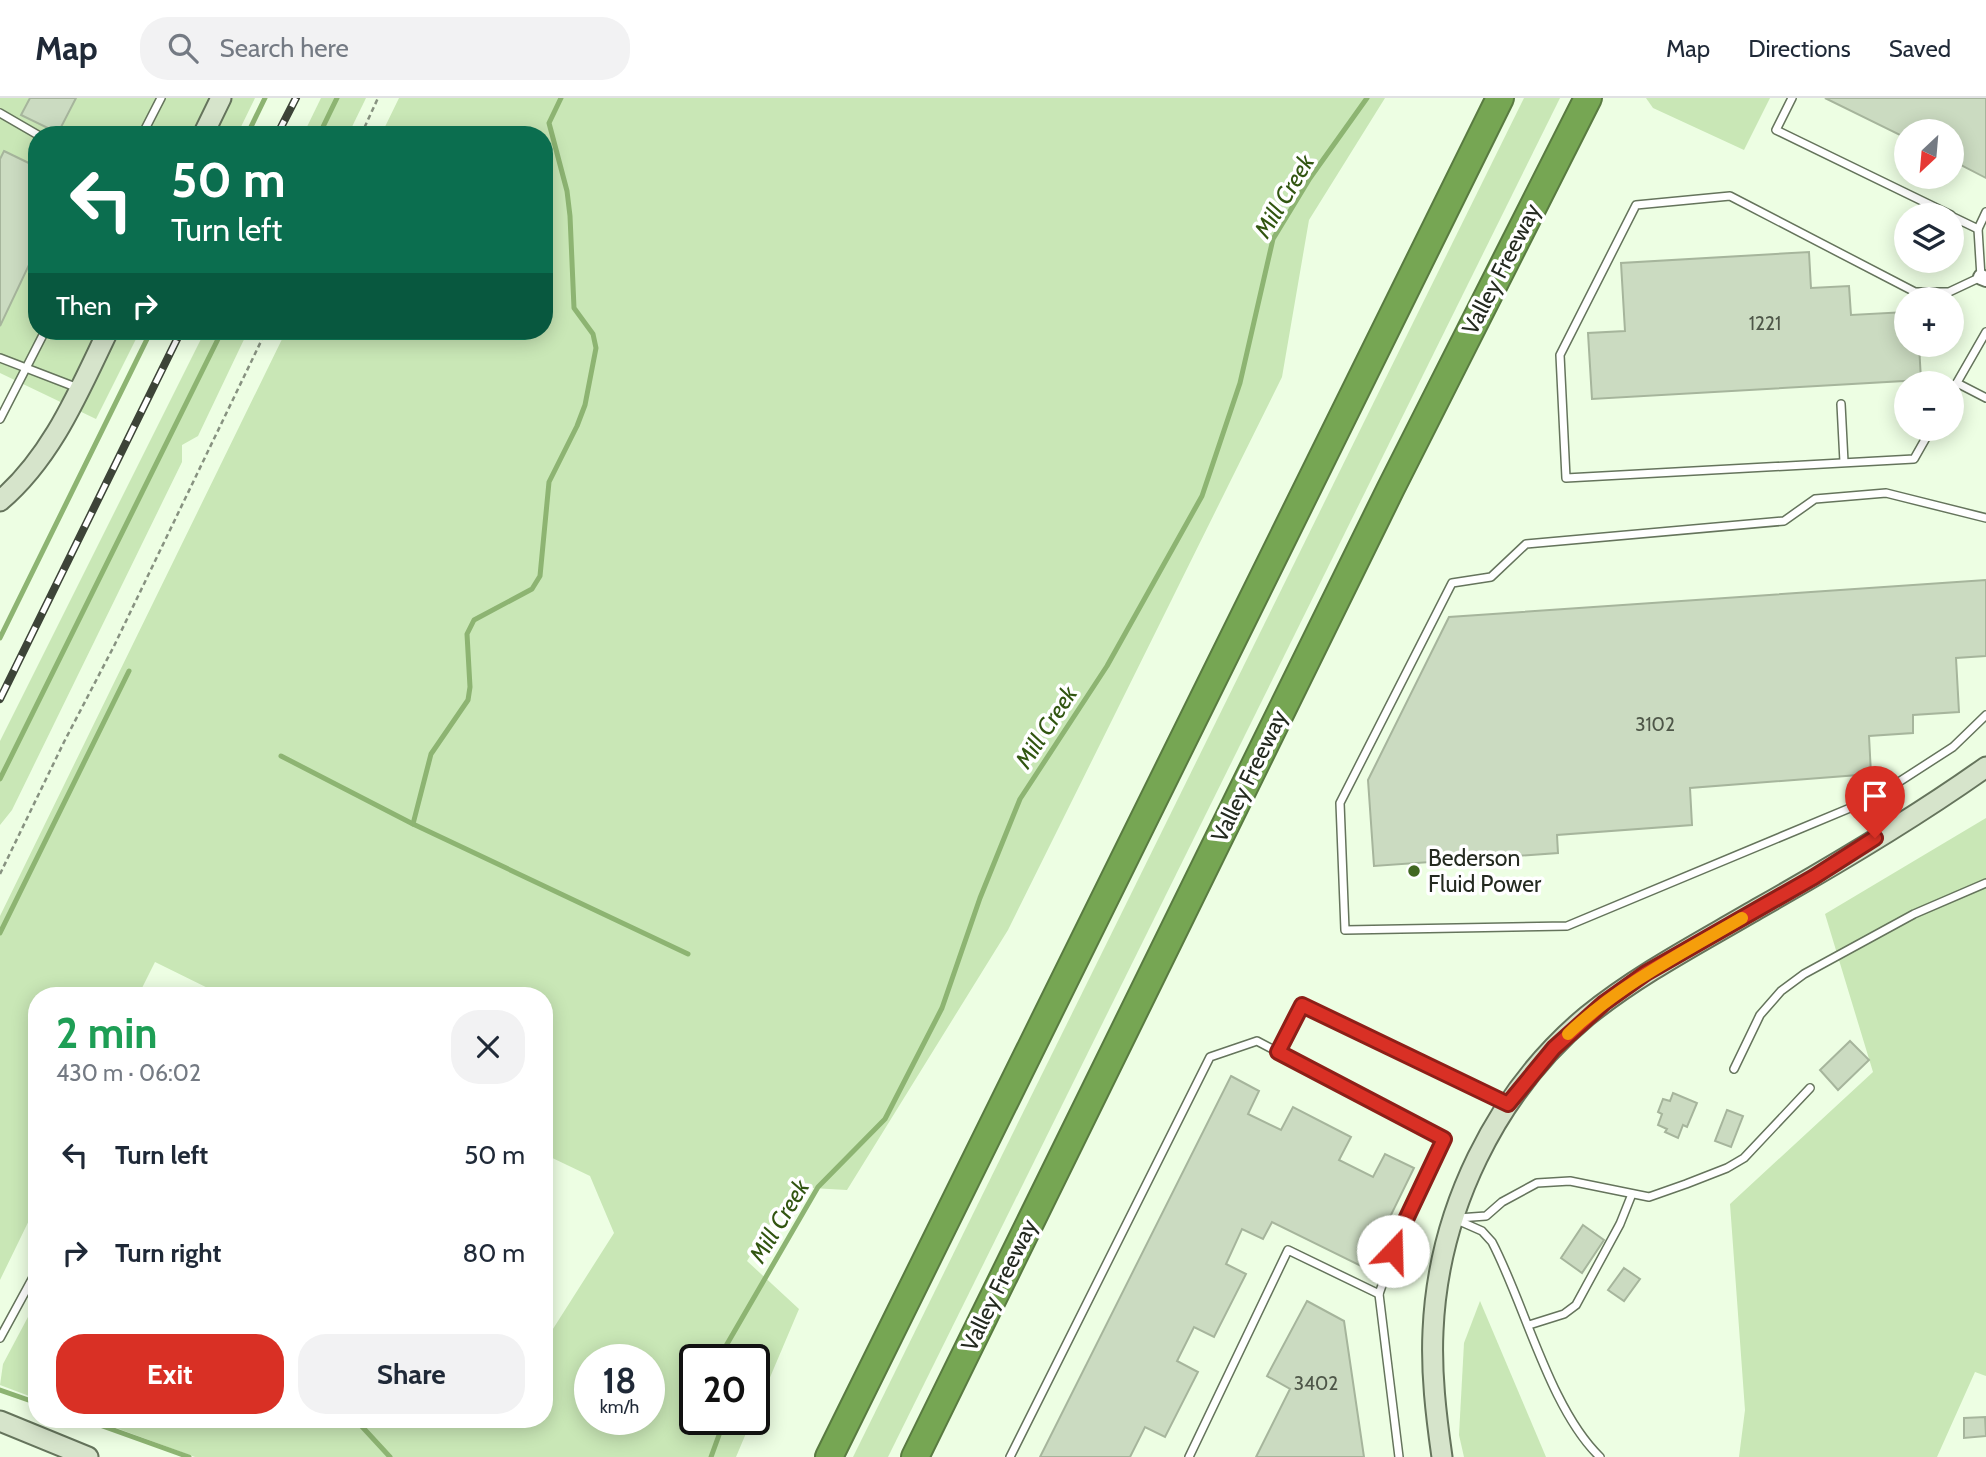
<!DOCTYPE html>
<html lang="en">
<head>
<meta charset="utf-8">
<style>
  :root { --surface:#fff; --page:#f2f2f3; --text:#1f2937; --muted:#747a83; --line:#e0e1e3; --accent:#d93025 }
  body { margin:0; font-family:Cabin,sans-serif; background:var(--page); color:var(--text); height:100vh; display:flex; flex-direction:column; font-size:26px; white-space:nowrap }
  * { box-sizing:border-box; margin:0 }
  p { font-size:23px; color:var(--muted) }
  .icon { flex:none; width:38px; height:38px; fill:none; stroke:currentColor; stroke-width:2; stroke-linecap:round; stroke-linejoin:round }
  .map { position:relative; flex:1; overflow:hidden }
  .panel { position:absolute; left:28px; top:889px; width:525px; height:441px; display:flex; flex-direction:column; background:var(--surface); border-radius:28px; box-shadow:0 4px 18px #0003 }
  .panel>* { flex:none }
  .top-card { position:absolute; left:28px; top:28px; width:525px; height:214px; border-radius:28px; box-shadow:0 4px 18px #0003; background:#0b6e4f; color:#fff; overflow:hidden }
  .needle { width:46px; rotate:206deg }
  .buttons { position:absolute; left:1894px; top:21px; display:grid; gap:14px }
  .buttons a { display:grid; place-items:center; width:70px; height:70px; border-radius:50%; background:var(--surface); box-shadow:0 4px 18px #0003; font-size:35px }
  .speed { position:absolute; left:574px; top:1246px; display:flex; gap:14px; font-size:35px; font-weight:700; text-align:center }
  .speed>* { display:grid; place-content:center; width:91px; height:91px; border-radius:50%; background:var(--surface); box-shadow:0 4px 18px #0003; line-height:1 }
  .speed small { font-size:18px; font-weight:400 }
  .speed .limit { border:4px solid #111; border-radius:10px; background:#fff; color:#111 }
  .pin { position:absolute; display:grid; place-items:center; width:60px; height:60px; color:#fff; margin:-72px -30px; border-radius:50% 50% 50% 0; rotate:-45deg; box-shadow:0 0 7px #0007 }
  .pin .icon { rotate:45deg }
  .me { position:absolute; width:77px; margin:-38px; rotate:21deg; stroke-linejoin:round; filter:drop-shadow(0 0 5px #0008) }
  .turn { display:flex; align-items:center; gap:24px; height:147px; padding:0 28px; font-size:32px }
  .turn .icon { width:91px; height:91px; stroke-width:2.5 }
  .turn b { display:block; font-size:49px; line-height:60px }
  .then { display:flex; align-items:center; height:66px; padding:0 28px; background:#0003; gap:14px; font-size:26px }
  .round { display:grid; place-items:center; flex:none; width:74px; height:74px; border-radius:28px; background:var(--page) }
  .headline { display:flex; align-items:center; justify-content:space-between; height:119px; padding:0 28px }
  h1 { font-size:42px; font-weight:700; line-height:52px; color:#1e9e55 }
  .button { display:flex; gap:14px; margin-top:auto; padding:14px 28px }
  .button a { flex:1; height:80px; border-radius:28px; background:var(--accent); color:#fff; font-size:28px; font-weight:700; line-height:80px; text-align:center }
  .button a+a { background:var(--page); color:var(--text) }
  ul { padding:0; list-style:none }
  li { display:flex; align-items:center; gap:21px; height:98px; padding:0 28px }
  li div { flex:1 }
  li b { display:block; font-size:26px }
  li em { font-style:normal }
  header { display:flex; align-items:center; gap:42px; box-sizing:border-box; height:98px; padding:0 35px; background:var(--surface); border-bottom:2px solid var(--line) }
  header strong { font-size:33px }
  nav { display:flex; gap:38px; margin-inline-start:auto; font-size:24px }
  .search { width:490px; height:63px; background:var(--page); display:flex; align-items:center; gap:18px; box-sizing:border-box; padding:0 24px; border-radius:28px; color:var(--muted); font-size:26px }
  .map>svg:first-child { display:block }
  .green { fill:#c9e7b6; fill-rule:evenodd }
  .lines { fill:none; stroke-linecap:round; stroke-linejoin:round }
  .stream { stroke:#8db472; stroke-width:5 }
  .building { fill:#cbdbc1; stroke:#a6b59c; stroke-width:2 }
  .lane-casing { stroke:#65745c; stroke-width:10 }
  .street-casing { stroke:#65745c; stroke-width:18 }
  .secondary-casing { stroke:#65745c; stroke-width:23 }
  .highway-casing { stroke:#597b41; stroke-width:30 }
  .path { stroke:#879280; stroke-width:2.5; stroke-dasharray:5 3.5; stroke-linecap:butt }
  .lane { stroke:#fff; stroke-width:7 }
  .street { stroke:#fff; stroke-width:14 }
  .secondary { stroke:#d6e4cb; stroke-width:19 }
  .highway { stroke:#76a653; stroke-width:26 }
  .rail-casing { stroke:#3d4438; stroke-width:8 }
  .rail { stroke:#fff; stroke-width:5; stroke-dasharray:16; stroke-linecap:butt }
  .route-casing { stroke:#8d1f18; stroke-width:18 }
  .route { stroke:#d93025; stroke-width:12 }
  .slow { stroke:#f59e0b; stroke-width:12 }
  .poi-dot { fill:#416721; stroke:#fff; stroke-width:2.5 }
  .labels { text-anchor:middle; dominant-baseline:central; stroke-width:7; stroke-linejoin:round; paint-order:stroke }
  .number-label { font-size:19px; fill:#4e5648 }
  .street-label { font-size:23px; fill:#242a20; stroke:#fff }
  .poi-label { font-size:23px; fill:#242a20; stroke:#fff; text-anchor:start }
  .water-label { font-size:24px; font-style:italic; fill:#315510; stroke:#fff }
</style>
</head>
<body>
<header>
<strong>Map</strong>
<div class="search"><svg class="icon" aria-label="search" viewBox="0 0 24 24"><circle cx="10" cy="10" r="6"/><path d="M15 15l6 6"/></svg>Search here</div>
<nav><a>Map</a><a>Directions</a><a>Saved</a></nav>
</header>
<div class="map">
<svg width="1986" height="1359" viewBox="0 0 1986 1359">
  <rect width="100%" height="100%" fill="#edfee3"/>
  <g class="green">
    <polygon points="0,0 255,0 237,37 37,37 37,233 140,233 96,321 0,275"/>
    <polygon points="321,0 366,0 348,37 303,37"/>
    <path d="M399 0H1385L1309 122 1282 279 1008 832 847 1092 793 1089 747 1163 799 1211 754 1317V1262H695V1321H752L736 1359H195L92 1321H544V1245L614 1135 590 1078 544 1056V898H224L155 864 138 898H37V1106L0 1182V818L286 233H544V37H381ZM590 1262H649V1321H590Z"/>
    <polygon points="1524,0 1560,0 888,1359 853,1359"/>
    <polygon points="1646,0 1770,0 1744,52 1653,10"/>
    <polygon points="205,233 248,233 198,338 182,347 182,364 12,712 0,727 0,643"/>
    <polygon points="1986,720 1986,1278 1975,1274 1937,1359 1739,1359 1745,1312 1730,1106 1873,974 1825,816"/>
    <polygon points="37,1202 37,1301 0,1287 3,1266"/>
    <polygon points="1480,1203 1546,1359 1464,1359 1459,1337 1464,1245"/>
  </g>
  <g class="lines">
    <g class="stream">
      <polyline points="247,37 265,0"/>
      <polyline points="319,37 337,0"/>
      <polyline points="0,540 151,233"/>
      <polyline points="281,658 413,726 688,856"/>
      <polyline points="0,681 222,233"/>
      <polyline points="413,726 431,656 468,602 470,589 467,536 474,522 532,491 540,478 549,384 577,328 585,307 596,250 593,236 574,210 570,118 567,93 549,25 561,0"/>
      <polyline points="0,835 129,573"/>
      <polyline points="722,1262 723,1253 818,1089 885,1021 942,910 980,800 1020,701 1107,568 1202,398 1240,285 1273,141 1310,80 1367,0"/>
      <polyline points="0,1292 37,1305"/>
      <polyline points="83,1321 189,1359"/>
      <polyline points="355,1321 390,1359"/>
      <polyline points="711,1359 719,1337 719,1321"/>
    </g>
  </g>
  <g class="building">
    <polygon points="30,0 76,0 58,35 21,17"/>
    <polygon points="1825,0 1986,0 1986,80 1951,62 1951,33 1906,33 1906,40"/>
    <polygon points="4,53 37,69 37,150 0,228 0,61"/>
    <polygon points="1809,154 1811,190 1849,188 1851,217 1906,214 1906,247 1919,247 1921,282 1592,301 1588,235 1625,233 1621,165"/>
    <polygon points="1986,482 1986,558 1956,560 1959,614 1913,617 1913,635 1869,638 1871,676 1690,690 1692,727 1557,737 1558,755 1374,768 1368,682 1449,519"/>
    <polygon points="1850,943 1869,962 1838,992 1820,972"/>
    <polygon points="1231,978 1259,993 1248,1016 1281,1032 1293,1009 1351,1039 1339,1062 1373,1079 1385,1056 1414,1070 1365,1170 1272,1124 1263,1141 1242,1131 1226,1166 1246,1176 1214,1239 1194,1229 1177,1263 1198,1274 1165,1339 1145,1329 1130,1359 1040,1359"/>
    <polygon points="1673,995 1697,1005 1687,1029 1683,1027 1678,1040 1665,1034 1667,1031 1658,1027 1662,1016 1658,1014 1663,1001 1670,1003"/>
    <polygon points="1727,1012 1743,1018 1731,1049 1715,1043"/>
    <polygon points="1583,1127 1604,1142 1582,1175 1561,1160"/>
    <polygon points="1624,1170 1640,1181 1624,1203 1608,1192"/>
    <polygon points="1307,1203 1344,1223 1364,1359 1256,1359 1290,1291 1267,1278"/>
    <polygon points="1985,1319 1986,1338 1964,1340 1964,1320"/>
  </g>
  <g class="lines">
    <defs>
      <g id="lane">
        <polyline points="1792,0 1776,32 1951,117"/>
        <polyline points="0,15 38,37"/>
        <polyline points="142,37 161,0"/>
        <polyline points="1951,118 1978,131 1986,114"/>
        <polyline points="1978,131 1981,179"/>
        <polyline points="0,260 78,290"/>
        <polyline points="1957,285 1986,300"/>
        <polyline points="1951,295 1986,234"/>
        <polyline points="1841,306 1844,364"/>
        <polyline points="0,321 45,233"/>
        <polyline points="1931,331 1914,361 1566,380 1560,257 1636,107 1730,98 1915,194 1949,194 1983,178"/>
        <polyline points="1986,420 1886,395 1815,401 1784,423 1526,446 1491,479 1452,485 1340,705 1345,832 1567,828 1874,700 1953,649 1986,617"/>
        <polyline points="1278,954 1444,1041 1401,1132 1379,1196 1399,1359"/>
        <polyline points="1734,971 1760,917 1781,893 1804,876 1914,816 1986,785"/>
        <polyline points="1458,1120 1486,1118 1502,1104 1537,1085 1570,1083 1649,1099 1686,1086 1727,1070 1744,1060 1810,990"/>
        <path d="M1457 1122 1482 1133 1492 1144C1525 1207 1550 1311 1600 1359"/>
        <polyline points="1529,1227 1564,1216 1576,1207 1620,1126 1632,1096"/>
        <polyline points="0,1240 37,1172"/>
        <polyline points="1010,1359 1210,959 1257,943 1278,954 1302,907 1508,1006"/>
        <polyline points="1189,1359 1288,1152 1379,1196"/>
      </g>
      <polyline id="street" points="1981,179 1986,181"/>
      <g id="secondary">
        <polyline points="203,37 221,0"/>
        <path d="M0 403C52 359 79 293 108 233"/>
        <polyline points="0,1323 88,1359"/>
        <path d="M1442 1359C1436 1317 1431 1275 1433 1233 1438 1114 1495 995 1587 918 1639 876 1699 845 1757 811 1835 767 1913 721 1986 669"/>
      </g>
      <g id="highway">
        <polyline points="829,1359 1500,0"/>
        <polyline points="915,1359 1391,390 1588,0"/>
      </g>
    </defs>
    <use href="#lane" class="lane-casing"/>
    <use href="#street" class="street-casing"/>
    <use href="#secondary" class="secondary-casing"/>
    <use href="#highway" class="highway-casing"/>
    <g class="path">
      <polyline points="361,37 378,0"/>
      <polyline points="0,776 64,644 114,548 266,233"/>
    </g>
    <use href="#lane" class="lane"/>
    <use href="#street" class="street"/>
    <use href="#secondary" class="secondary"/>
    <use href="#highway" class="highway"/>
    <defs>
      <g id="rail">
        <polyline points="277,37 296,0"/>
        <polyline points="0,601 181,233"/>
      </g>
    </defs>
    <use href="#rail" class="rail-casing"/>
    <use href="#rail" class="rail"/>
  </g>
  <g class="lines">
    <defs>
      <polyline id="route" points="1393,1153 1401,1132 1444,1041 1278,954 1302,907 1508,1006 1554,950 1604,905 1646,875 1814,779 1875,740"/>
    </defs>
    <use href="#route" class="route-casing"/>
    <use href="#route" class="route"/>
    <path class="slow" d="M1568 936C1619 887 1682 855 1742 820"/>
  </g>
  <circle class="poi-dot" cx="1414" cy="773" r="7"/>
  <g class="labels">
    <g class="number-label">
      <text x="1765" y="225">1221</text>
      <text x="1655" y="626">3102</text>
      <text x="1316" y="1285">3402</text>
    </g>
    <g class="street-label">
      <text transform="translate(1501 171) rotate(-63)">Valley Freeway</text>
      <text transform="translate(1249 678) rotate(-64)">Valley Freeway</text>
      <text transform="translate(999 1187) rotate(-64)">Valley Freeway</text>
    </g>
    <g class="poi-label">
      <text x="1428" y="760">Bederson<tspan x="1428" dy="26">Fluid Power</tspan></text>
    </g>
    <g class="water-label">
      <text transform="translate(1284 98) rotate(-59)">Mill Creek</text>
      <text transform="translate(1046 629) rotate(-57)">Mill Creek</text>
      <text transform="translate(779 1123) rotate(-59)">Mill Creek</text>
    </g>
  </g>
</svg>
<div class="buttons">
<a><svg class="needle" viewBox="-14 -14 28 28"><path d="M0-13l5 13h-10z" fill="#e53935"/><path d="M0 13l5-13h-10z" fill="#747a83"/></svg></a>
<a><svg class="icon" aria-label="layers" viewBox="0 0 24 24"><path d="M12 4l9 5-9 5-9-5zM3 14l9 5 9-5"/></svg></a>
<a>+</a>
<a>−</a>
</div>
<div class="speed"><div>18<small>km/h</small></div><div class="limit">20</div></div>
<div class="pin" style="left:1875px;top:740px;background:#d93025"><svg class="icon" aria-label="arrive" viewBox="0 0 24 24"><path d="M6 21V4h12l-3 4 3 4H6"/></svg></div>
<svg class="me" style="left:1393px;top:1153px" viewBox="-20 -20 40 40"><circle r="19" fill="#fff"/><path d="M0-13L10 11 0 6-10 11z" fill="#d93025"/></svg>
<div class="top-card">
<div class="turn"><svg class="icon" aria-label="left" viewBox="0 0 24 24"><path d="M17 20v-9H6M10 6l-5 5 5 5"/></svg><div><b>50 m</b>Turn left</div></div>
<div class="then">Then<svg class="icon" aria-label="right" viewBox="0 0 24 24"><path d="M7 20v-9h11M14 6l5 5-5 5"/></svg></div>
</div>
<section class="panel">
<div class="headline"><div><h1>2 min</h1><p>430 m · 06:02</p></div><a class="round"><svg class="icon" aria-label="close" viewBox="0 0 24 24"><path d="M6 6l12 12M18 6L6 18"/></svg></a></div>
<ul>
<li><svg class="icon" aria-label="left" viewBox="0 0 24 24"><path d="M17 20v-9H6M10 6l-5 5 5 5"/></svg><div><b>Turn left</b></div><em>50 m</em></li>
<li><svg class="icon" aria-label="right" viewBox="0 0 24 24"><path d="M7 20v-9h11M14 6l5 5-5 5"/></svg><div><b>Turn right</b></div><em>80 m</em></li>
</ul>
<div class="button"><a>Exit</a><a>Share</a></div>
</section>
</div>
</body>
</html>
